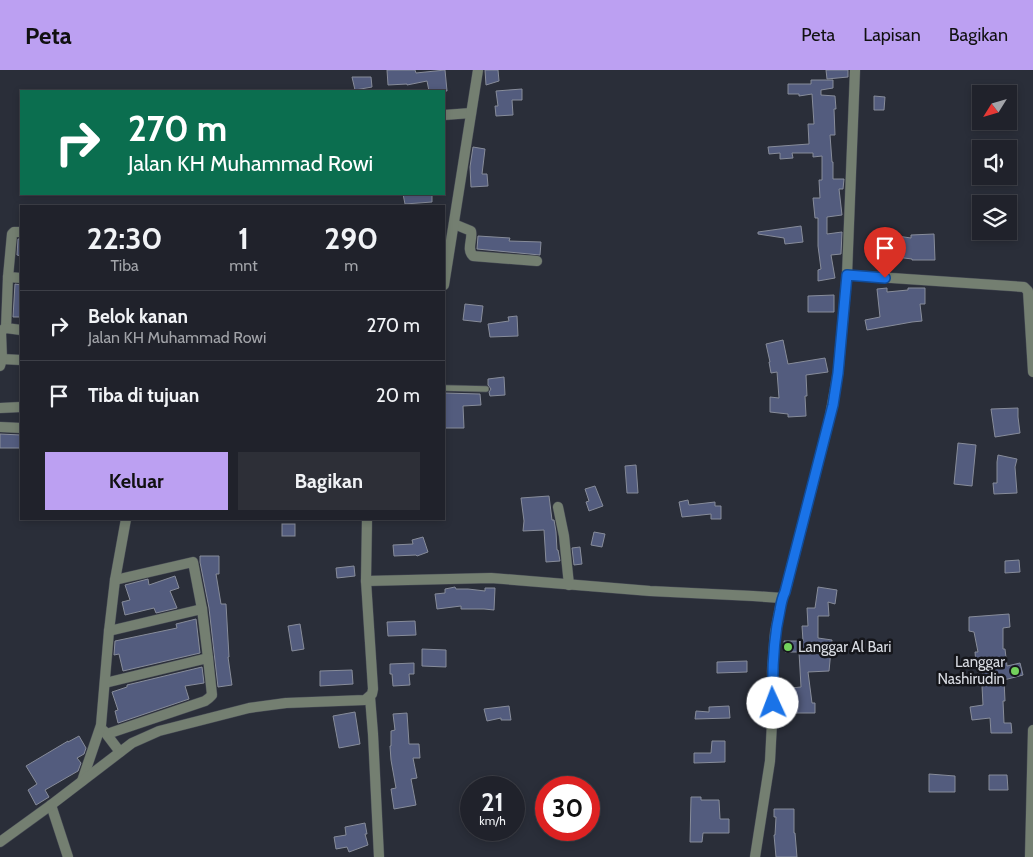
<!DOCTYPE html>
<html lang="id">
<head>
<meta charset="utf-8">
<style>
  :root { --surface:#20222b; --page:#2d2f37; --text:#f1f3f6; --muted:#a2a4a9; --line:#3d3f47; --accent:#bca0f2 }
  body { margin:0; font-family:Cabin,sans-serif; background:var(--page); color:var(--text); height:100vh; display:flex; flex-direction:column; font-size:19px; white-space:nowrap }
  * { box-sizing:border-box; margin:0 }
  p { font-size:16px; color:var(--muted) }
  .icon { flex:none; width:28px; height:28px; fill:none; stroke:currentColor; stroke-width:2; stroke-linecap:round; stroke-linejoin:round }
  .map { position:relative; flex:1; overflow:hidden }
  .drawer { position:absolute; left:20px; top:135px; width:425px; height:315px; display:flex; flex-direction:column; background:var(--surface); border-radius:0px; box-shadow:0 2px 8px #0003,0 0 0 1px var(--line) }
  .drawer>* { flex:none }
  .hud { position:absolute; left:20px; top:20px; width:425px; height:105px; border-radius:0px; box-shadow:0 2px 8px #0003,0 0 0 1px var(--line); background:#0b6e4f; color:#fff; overflow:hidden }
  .needle { width:32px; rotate:233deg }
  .tools { position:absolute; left:972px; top:15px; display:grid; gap:10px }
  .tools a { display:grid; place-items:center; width:45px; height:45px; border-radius:0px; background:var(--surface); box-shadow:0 2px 8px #0003,0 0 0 1px var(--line); font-size:25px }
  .speed { position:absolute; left:460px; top:706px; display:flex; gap:10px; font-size:25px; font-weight:700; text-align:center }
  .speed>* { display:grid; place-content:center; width:65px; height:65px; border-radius:50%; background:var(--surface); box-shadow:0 2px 8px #0003,0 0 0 1px var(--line); line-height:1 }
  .speed small { font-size:12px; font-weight:400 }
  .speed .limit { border:8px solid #d22; background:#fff; color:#111 }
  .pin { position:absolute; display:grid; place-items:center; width:42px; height:42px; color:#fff; margin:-51px -21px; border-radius:50% 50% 50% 0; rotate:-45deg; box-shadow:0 0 5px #0007 }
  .pin .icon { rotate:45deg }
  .me { position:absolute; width:55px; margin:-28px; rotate:358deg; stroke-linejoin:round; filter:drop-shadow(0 0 4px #0008) }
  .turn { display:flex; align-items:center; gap:18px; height:105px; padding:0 25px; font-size:22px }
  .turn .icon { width:65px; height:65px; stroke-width:2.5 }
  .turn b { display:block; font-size:35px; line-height:42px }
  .eta { display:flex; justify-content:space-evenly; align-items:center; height:85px; text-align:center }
  .eta b { font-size:30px; font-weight:700; line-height:35px }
  .cta { display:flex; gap:10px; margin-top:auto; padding:10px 25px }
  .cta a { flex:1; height:58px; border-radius:0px; background:var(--accent); color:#111; font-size:20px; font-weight:700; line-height:58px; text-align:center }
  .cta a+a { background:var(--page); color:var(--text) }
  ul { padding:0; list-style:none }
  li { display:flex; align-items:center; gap:15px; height:70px; padding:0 25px; border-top:1px solid var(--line) }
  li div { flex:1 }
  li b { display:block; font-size:19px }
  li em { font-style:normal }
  header { display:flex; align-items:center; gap:30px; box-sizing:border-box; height:70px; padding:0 25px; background:var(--accent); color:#111 }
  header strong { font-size:24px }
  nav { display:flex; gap:28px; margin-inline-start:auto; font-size:18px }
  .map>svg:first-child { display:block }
  .building { fill:#535c7e; stroke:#878c9a }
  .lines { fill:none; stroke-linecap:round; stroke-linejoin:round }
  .service-casing { stroke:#464a54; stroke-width:7 }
  .minor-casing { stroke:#464a54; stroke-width:11 }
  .tertiary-casing { stroke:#464a54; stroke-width:11 }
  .service { stroke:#747f71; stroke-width:5.5 }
  .minor { stroke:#747f71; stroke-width:10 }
  .tertiary { stroke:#747f71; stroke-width:10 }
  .route-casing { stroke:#114b97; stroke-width:12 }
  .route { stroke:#1a73e8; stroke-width:9 }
  .poi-dot { fill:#73d25c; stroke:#15161b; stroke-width:2 }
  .labels { text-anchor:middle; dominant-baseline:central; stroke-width:5; stroke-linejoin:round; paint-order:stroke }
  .poi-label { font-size:15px; fill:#d9dce3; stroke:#15161b; text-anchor:start }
</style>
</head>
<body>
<header>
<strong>Peta</strong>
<nav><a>Peta</a><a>Lapisan</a><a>Bagikan</a></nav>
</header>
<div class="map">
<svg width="1033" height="787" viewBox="0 0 1033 787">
  <rect width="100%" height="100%" fill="#2a2e39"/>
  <g class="building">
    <polygon points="387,0 415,0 416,3 445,0 447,21 429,21 427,11 407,15 407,14 388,15"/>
    <polygon points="485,0 498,0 499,11 486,15"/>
    <polygon points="826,0 848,0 848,7 827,9"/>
    <polygon points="352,7 371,7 372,17 355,20"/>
    <polygon points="811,10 833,10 833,18 821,20 821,25 835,26 836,39 834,39 835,65 830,65 832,92 833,92 833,109 844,109 843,119 839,119 842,145 827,147 827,164 842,162 841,184 831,185 835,208 818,211 818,200 821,199 818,176 818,148 815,148 813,128 820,128 819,110 822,110 822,86 813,87 813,83 792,83 793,88 780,89 780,83 769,84 768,77 809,74 808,54 814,54 812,24 799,26 799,24 788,24 788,14 811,14"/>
    <polygon points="522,19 522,30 512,30 513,45 496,46 495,36 498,36 496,21"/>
    <polygon points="874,26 885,27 884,40 874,40"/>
    <polygon points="473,77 485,79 482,104 487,104 488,116 471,117 470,97"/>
    <polygon points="403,124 432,124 432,132 405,134"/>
    <polygon points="801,156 803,172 785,174 784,168 758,164 758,162"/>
    <polygon points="934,164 935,190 912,190 912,189 896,187 897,166 911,168 911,165"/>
    <polygon points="478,166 510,168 509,171 541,172 540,185 477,179"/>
    <polygon points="18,169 21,169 21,186 17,185"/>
    <polygon points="15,214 21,215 21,247 13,247"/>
    <polygon points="887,218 887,222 908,220 908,218 925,218 925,234 920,234 922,251 912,252 867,260 865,250 880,247 877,219"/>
    <polygon points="834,225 834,242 808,242 808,226"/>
    <polygon points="465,234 483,236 481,252 463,250"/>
    <polygon points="517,246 518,266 490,267 488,254 509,251 508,247"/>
    <polygon points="783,270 788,294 825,288 828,302 806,305 807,326 805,326 806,346 788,347 788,344 770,342 770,327 779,328 777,302 771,303 769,292 770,292 766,274"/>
    <polygon points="504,307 505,325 490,326 489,322 491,319 488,315 488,309"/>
    <polygon points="444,323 480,324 481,335 463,336 464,358 444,358"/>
    <polygon points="1018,338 1018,347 1020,363 995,367 991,339"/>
    <polygon points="0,364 21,365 21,378 0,378"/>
    <polygon points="958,373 976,375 972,416 954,414"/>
    <polygon points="998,385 1017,389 1015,397 1017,423 994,424 993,413 997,413 997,392"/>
    <polygon points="636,395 638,423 627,423 625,396"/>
    <polygon points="595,416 603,436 589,441 586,432 589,431 585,419"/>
    <polygon points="549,426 552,450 554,450 556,462 557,480 558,480 560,491 546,492 544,460 523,461 524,451 521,428"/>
    <polygon points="688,430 689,435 715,432 715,436 721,436 721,449 711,449 711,444 682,447 679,432"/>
    <rect x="282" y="454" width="13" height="12"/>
    <polygon points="594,462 605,464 602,477 591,475"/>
    <polygon points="423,467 428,482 417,486 416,485 394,486 393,475 413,474 412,470"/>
    <polygon points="580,477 582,494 574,495 572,478"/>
    <polygon points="200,486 219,486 219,504 216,504 221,534 226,534 229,587 228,587 232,615 218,617 209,538 200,492"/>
    <polygon points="1019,490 1020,502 1005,503 1005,491"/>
    <polygon points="354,496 355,506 337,508 336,498"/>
    <polygon points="175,506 179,518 170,521 177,538 156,543 154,538 125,545 122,532 130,530 125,515 148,509 149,515"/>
    <polygon points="455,517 456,519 468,519 485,521 485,518 495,518 494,540 484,539 461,539 461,536 437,539 435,524 445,523 445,519"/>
    <polygon points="818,517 837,520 835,534 828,532 829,546 818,546 818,568 832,570 829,601 808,602 812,633 815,633 815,643 791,643 791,632 793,632 791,618 801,617 799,582 785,582 784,571 803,571 802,556 808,556 807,538 815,538"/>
    <polygon points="1009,544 1010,557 1003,558 1003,579 1005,579 1007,596 1020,593 1023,605 1004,610 1005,631 1003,631 1004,653 1011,653 1012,663 991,663 990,648 972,650 970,637 983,635 982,616 984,616 981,593 976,594 975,582 978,582 974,562 969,561 969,547"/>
    <polygon points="196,549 200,583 123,601 119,584 114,585 115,571 177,558 176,554"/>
    <polygon points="415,551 416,565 388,566 387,552"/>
    <polygon points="300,554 304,579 292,581 288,556"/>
    <polygon points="422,579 446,580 446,597 422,596"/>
    <polygon points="747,591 747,602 717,603 717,592"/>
    <polygon points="414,593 414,604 409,604 410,615 393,616 392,604 390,604 390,594"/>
    <polygon points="202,597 204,613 185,616 189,629 118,653 115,641 118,640 112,622 127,617 127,615"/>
    <polygon points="352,600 353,614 320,616 320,601"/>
    <polygon points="509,636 511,650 501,650 501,648 487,651 484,639"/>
    <polygon points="729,636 730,648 695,649 696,641 709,642 709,637"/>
    <polygon points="355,642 360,674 339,678 333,646"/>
    <polygon points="407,643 409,674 419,674 420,688 413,688 417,708 411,709 416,735 394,739 391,719 396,718 391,690 390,676 391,676 391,661 395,660 393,644"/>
    <polygon points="79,666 86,678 84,684 77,688 81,693 78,701 45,720 49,727 36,735 28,720 37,714 26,696 68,671 68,672"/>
    <polygon points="712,671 725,671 725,692 694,693 694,683 711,683"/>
    <polygon points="929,704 955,706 955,722 929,722"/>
    <polygon points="989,705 1007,705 1008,720 989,720"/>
    <polygon points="691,727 701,727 701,730 719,730 720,749 729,749 729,763 703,763 702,772 690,772"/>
    <polygon points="774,739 794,739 794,763 795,763 797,787 776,787 774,765 775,765 776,747 774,747"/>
    <polygon points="365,753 367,764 365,764 368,775 349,782 347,777 336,779 334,767 346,765 345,757"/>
  </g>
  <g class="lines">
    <defs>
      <polyline id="service" points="444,318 486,319"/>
      <g id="minor">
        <polyline points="444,45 471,43"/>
        <path d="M454 154 471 161C473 170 466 179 473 186L537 191"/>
        <polyline points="21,162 14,162 12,164 8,207 6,258 21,260"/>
        <polyline points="847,205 1024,217 1028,221 1033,302"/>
        <polyline points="8,207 21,208"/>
        <polyline points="2,289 21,290"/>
        <polyline points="0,296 2,289 1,262 2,260 6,258"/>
        <polyline points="0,338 21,337"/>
        <polyline points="0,357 21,358"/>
        <polyline points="558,437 564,466 569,515"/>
        <polyline points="115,510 193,492 202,539 208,588"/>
        <polyline points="366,511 491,508 650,521 753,526 782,528"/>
        <polyline points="109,561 202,539"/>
        <polyline points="105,613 208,588 212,625 209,628 205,631 107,664"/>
        <polyline points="370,627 373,664 379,787"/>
        <polyline points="104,661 120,682"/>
        <polyline points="82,711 101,655 109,561 115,510 126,449"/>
        <polyline points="51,735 68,787"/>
        <polyline points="755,787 770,691 773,633 772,602 775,563 782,528 785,522 829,351 838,303 847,205 855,0"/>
        <polyline points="1030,787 1033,660"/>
      </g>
      <g id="tertiary">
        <polyline points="444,215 478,0"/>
        <polyline points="0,772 51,735 132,673 159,661 249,638 286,633 365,630 372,624 373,619 366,511 367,449"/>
      </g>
    </defs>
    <use href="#service" class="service-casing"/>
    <use href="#minor" class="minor-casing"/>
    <use href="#tertiary" class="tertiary-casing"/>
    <use href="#service" class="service"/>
    <use href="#minor" class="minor"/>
    <use href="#tertiary" class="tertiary"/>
  </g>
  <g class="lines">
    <defs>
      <path id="route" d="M773 633C772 602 773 571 780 540 781 534 782 528 785 522L833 335 838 303 847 205 885 208"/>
    </defs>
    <use href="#route" class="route-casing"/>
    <use href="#route" class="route"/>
  </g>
  <g class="poi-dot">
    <circle cx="788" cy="577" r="5"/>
    <circle cx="1015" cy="601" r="5"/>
  </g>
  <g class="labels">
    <g class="poi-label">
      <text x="798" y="577">Langgar Al Bari</text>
      <text x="1005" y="592" text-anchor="end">Langgar<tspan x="1005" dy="17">Nashirudin</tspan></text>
    </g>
  </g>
</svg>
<div class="tools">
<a><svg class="needle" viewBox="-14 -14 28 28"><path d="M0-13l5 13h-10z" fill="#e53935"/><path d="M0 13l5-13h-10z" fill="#a2a4a9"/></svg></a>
<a><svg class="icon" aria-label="sound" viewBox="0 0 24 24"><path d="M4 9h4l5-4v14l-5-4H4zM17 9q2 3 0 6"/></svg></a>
<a><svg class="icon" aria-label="layers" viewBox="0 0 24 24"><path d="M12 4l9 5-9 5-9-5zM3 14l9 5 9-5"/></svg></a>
</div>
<div class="speed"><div>21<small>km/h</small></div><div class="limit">30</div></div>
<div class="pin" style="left:885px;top:208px;background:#d93025"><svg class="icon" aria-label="arrive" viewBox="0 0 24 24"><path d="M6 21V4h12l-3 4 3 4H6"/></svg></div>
<svg class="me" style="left:773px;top:633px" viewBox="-20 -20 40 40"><circle r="19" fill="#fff"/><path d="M0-13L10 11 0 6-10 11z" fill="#1a73e8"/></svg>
<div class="hud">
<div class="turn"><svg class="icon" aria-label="right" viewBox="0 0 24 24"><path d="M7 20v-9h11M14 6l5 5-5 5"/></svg><div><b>270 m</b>Jalan KH Muhammad Rowi</div></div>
</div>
<section class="drawer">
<div class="eta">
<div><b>22:30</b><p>Tiba</p></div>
<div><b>1</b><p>mnt</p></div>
<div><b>290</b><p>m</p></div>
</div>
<ul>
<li><svg class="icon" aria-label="right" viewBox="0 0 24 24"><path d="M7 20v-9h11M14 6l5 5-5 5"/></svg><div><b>Belok kanan</b><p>Jalan KH Muhammad Rowi</p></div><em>270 m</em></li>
<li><svg class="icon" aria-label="arrive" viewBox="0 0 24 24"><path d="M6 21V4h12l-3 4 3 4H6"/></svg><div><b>Tiba di tujuan</b></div><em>20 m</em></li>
</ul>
<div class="cta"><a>Keluar</a><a>Bagikan</a></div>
</section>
</div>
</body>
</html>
